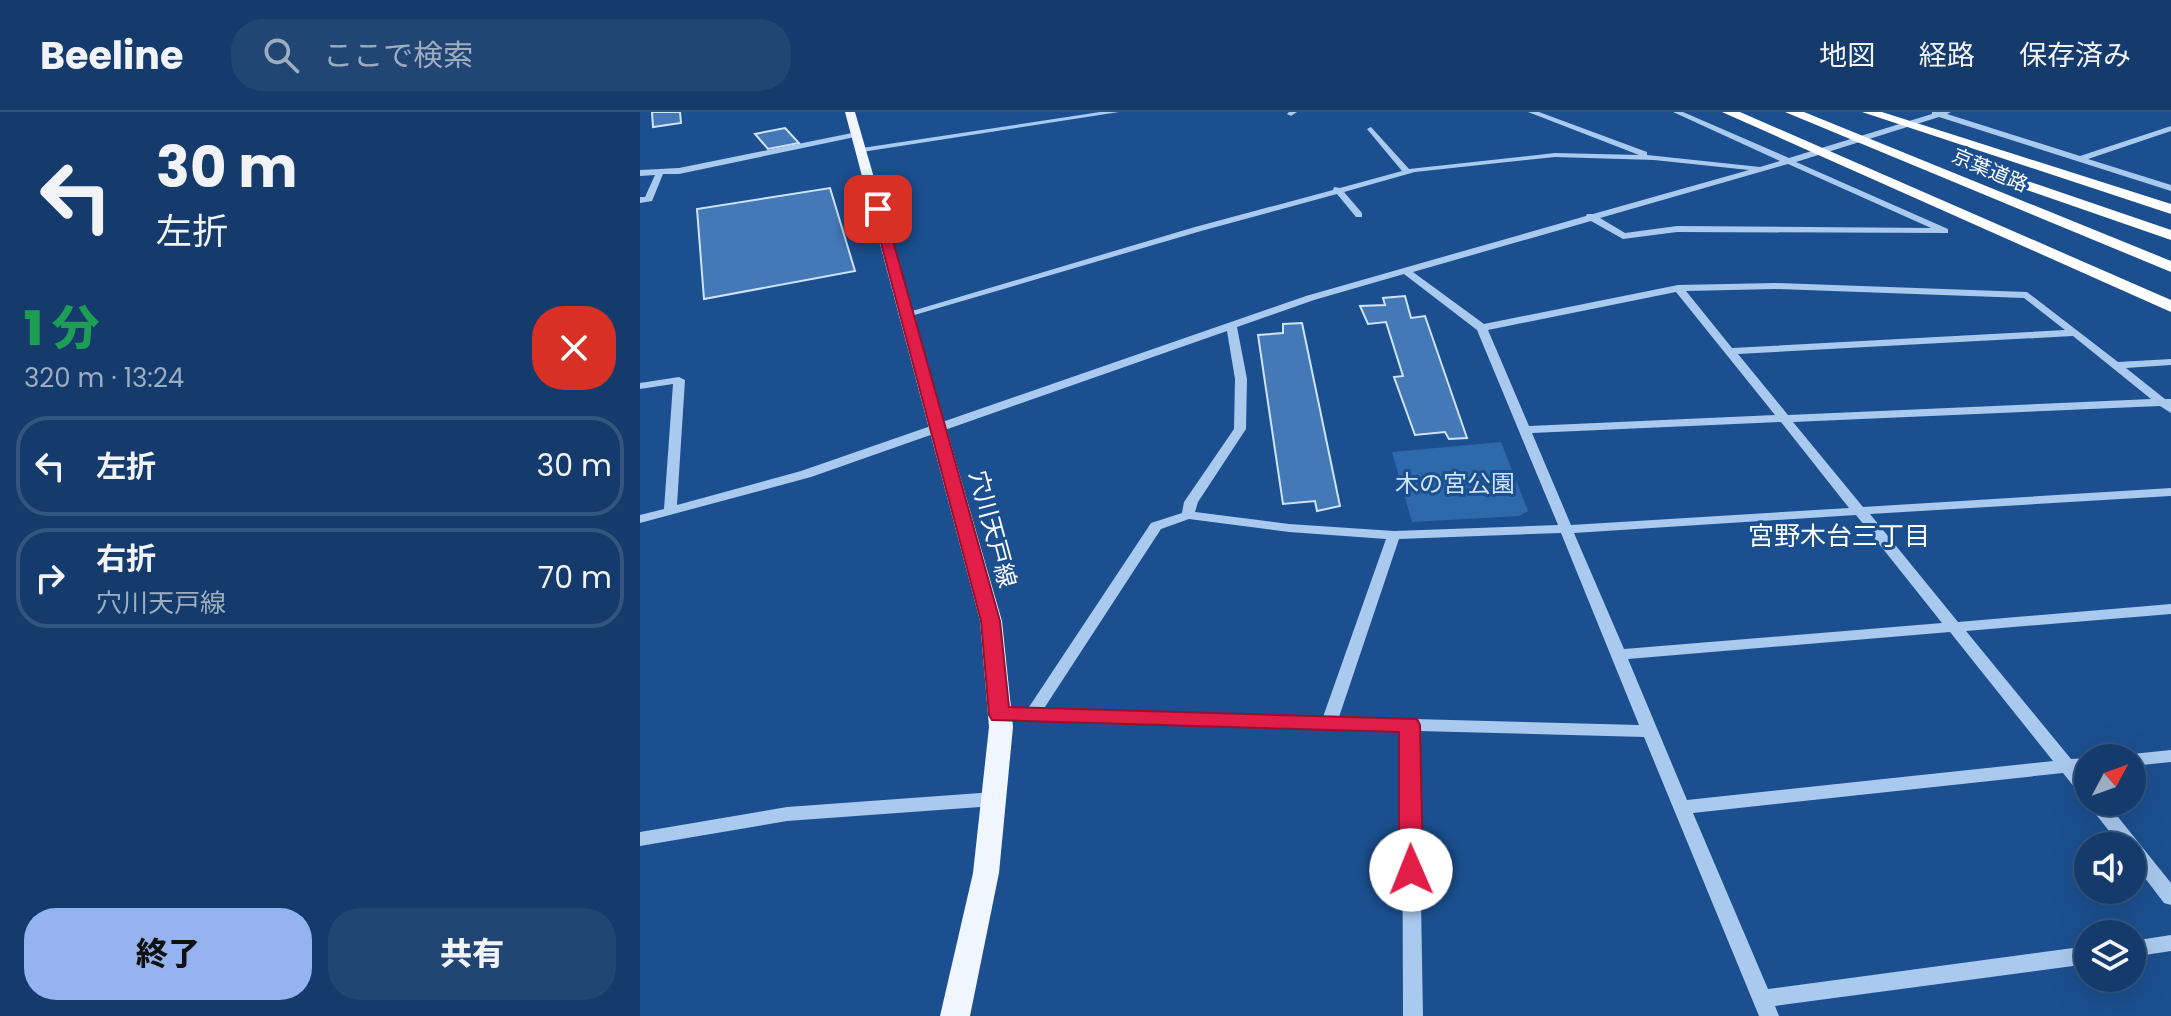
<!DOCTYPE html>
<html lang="ja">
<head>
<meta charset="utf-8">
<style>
  :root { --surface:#143b6b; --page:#214673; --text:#f1f3f6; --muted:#9dadc1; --line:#33557e; --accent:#95b2f1 }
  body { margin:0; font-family:Poppins,"Noto Sans JP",sans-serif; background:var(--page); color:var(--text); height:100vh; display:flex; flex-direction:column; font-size:30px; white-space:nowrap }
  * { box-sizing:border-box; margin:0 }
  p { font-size:26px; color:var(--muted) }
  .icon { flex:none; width:44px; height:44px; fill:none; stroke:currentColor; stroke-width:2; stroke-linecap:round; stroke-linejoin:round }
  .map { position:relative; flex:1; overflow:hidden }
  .side { display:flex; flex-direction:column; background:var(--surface); width:640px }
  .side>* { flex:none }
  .top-card { background:#143b6b; color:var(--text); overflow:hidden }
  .needle { width:52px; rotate:49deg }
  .fabs { position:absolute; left:1434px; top:632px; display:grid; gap:16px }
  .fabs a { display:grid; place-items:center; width:72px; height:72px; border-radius:50%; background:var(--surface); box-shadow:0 8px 32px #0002,0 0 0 2px var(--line); font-size:40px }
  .pin { position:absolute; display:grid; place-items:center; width:68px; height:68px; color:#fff; margin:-34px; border-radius:16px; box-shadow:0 4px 12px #0006 }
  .me { position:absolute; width:88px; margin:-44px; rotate:359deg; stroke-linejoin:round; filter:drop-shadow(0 0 6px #0008) }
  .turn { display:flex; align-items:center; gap:28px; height:168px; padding:0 24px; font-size:36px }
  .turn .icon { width:104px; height:104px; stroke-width:2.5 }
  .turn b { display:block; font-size:56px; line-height:68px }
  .round { display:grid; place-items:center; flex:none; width:84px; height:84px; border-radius:32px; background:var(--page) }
  .headline { display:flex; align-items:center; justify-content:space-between; height:136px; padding:0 24px }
  h1 { font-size:48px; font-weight:800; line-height:60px; color:#1e9e55 }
  .action { display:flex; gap:16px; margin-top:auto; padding:16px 24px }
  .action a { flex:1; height:92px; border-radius:32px; background:var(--accent); color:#111; font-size:32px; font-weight:800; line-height:92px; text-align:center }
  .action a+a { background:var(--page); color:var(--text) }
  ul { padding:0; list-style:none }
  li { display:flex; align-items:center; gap:24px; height:100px; margin:0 16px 12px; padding:0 8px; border:4px solid var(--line); border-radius:32px }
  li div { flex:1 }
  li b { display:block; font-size:30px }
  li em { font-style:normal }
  header { display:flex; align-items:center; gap:48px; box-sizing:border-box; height:112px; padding:0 40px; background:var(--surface); border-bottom:2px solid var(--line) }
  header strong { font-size:38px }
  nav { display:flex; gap:44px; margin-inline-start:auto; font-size:28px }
  .search { width:560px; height:72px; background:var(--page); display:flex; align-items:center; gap:20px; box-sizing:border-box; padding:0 28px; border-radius:32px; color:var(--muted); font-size:30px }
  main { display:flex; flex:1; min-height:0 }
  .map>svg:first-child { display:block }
  .green { fill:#2e69ad }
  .building { fill:#4478b7; stroke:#cfe3fa; stroke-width:2 }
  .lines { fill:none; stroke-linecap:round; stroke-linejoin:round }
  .minor { fill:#a9c9ee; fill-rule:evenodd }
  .major { fill:#f0f6ff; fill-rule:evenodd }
  .highway { fill:#fff; fill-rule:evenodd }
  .route { fill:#e11d48; stroke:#92132f; stroke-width:2 }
  .labels { text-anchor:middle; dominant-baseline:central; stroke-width:6; stroke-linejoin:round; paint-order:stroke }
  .far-street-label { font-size:20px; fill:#fff; stroke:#1b4f8f }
  .park-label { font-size:24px; fill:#cfe3fa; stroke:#1b4f8f }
  .street-label { font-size:24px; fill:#fff; stroke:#1b4f8f }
  .neighbourhood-label { font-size:26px; fill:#fff; stroke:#1b4f8f }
</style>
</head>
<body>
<header>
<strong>Beeline</strong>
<div class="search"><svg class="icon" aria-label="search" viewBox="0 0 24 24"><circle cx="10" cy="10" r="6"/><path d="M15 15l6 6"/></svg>ここで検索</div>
<nav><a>地図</a><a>経路</a><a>保存済み</a></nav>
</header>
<main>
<section class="side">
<div class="top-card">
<div class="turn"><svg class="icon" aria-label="left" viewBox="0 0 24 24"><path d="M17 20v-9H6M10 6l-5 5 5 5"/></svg><div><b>30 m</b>左折</div></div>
</div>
<div class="headline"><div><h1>1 分</h1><p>320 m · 13:24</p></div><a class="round" style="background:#d93025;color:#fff"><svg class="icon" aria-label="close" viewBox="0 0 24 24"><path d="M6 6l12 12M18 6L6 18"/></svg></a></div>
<ul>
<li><svg class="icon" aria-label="left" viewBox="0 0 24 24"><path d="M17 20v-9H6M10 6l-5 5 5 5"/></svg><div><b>左折</b></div><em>30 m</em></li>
<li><svg class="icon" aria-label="right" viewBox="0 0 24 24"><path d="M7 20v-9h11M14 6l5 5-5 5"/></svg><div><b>右折</b><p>穴川天戸線</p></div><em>70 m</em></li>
</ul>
<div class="action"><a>終了</a><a>共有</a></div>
</section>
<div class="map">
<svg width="1531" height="904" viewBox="0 0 1531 904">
  <rect width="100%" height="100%" fill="#1b4f8f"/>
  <polygon class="green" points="861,330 888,399 879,404 772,410 752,340"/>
  <g class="building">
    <polygon points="12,0 40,0 41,11 13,15"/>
    <polygon points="145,16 159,31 128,37 115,22"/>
    <polygon points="190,76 215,159 64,187 57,97"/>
    <polygon points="765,184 771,206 785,204 827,326 809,327 805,320 775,323 754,265 763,264 746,210 728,212 720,194 745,193 743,186"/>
    <polygon points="662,211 700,394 677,399 675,389 643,392 618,223 643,221 643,212"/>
  </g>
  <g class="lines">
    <g class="minor">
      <polygon points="460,0 479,0 222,40 218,38 222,36"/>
      <polygon points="649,0 657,0 651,4 647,2"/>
      <path d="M888 0H899L1007 40V43L1120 55 1140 49 1033 0H1043L1149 46 1292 2V0H1311L1307 2 1440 44 1531 14V19L1448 47 1531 73V79L1299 5 1156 50 1308 117V121L1037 120 983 127 951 109 773 160 844 212 1038 173 1135 171 1387 180 1478 250 1531 247V253L1486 256 1525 287H1531V301L1520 294 1153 310 1223 395 1531 376V384L1230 402 1318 510 1531 492V502L1326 519 1431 647 1448 646H1449L1448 658 1441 659 1448 668V687L1442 685 1423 661 1053 701 1128 877 1448 834V852L1135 894 1139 904H1119L1004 625 778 619 783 904H763L762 619 353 607 351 603 353 599 387 598 511 411 542 401 544 390 594 317 595 267 587 219 171 365 0 411V403L24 397 33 272 0 277V271L39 265 45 268 37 393 161 359 666 184 946 104 947 102H953L1109 58 1014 48 915 45 775 60 704 80 722 101V105H716L697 82 561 119 271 204H263L262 202 555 115 693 78 694 75 700 76 762 59 727 17 731 15 769 57 915 41 999 43ZM1148 52 1291 116 1037 114 985 121 960 106ZM764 162 837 218 918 413 754 419 649 412 555 400 558 390 606 317 607 267 597 215 674 188ZM1135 177 1384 186 1425 218 1092 236 1046 179ZM1036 180 1135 303 889 314 848 218ZM1433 224 1511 287 1148 303 1098 242ZM1141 310 1209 396 931 413 892 321ZM1216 403 1302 511 984 537 934 421ZM549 407 649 420 746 427 683 605 403 598 521 417ZM921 421 999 613 699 605 759 427ZM1310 520 1413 649 1047 688 988 547Z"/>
      <polygon points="217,20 221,22 220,24 39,62 23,62 12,89 0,91 0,85 5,85 15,63 0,64 0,58 39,56"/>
      <polygon points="1531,638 1531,650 1492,654 1492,646 1485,646 1492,642"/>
      <polygon points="354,680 360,682 363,687 360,692 354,694 147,709 0,734 0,720 147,695"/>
      <polygon points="1448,689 1466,690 1531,771 1531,793 1524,791 1492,749 1492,734 1481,734 1450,695"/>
      <polygon points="1531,823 1531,839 1492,845 1492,829"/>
    </g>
    <polygon class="major" points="205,0 215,0 362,509 373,615 359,761 330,904 300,904 333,761 349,615 340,509"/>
    <g class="highway">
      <polygon points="1082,0 1100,0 1531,188 1531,200"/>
      <polygon points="1145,0 1164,0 1531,149 1531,160"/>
      <polygon points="1222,0 1242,0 1531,92 1531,102"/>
      <polygon points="1320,46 1531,118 1531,128 1315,53 1315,47"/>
    </g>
  </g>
  <polygon class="route" points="238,93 244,97 360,509 369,595 777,607 780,613 783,758 780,765 771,768 763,765 759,758 759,620 352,608 349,603 341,509 232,97"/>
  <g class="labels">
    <g class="far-street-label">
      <text transform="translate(1350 58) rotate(23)">京葉道路</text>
    </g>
    <g class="park-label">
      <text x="815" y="371">木の宮公園</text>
    </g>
    <g class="street-label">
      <text transform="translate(353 417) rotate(75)">穴川天戸線</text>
    </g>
    <g class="neighbourhood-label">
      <text x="1199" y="424">宮野木台三丁目</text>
    </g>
  </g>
</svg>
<div class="fabs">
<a><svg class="needle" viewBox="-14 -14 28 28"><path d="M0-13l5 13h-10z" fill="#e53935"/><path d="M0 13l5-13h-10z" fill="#9dadc1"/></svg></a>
<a><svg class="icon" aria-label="sound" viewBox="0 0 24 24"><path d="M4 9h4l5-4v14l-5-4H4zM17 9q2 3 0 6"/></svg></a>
<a><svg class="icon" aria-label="layers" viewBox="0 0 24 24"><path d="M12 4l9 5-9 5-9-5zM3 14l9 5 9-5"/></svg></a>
</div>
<div class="pin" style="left:238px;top:97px;background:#d93025"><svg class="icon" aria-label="arrive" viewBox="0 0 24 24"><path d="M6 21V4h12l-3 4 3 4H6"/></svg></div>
<svg class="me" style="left:771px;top:758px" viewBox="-20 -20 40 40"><circle r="19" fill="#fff"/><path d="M0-13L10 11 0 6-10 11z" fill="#e11d48"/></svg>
</div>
</main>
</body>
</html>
